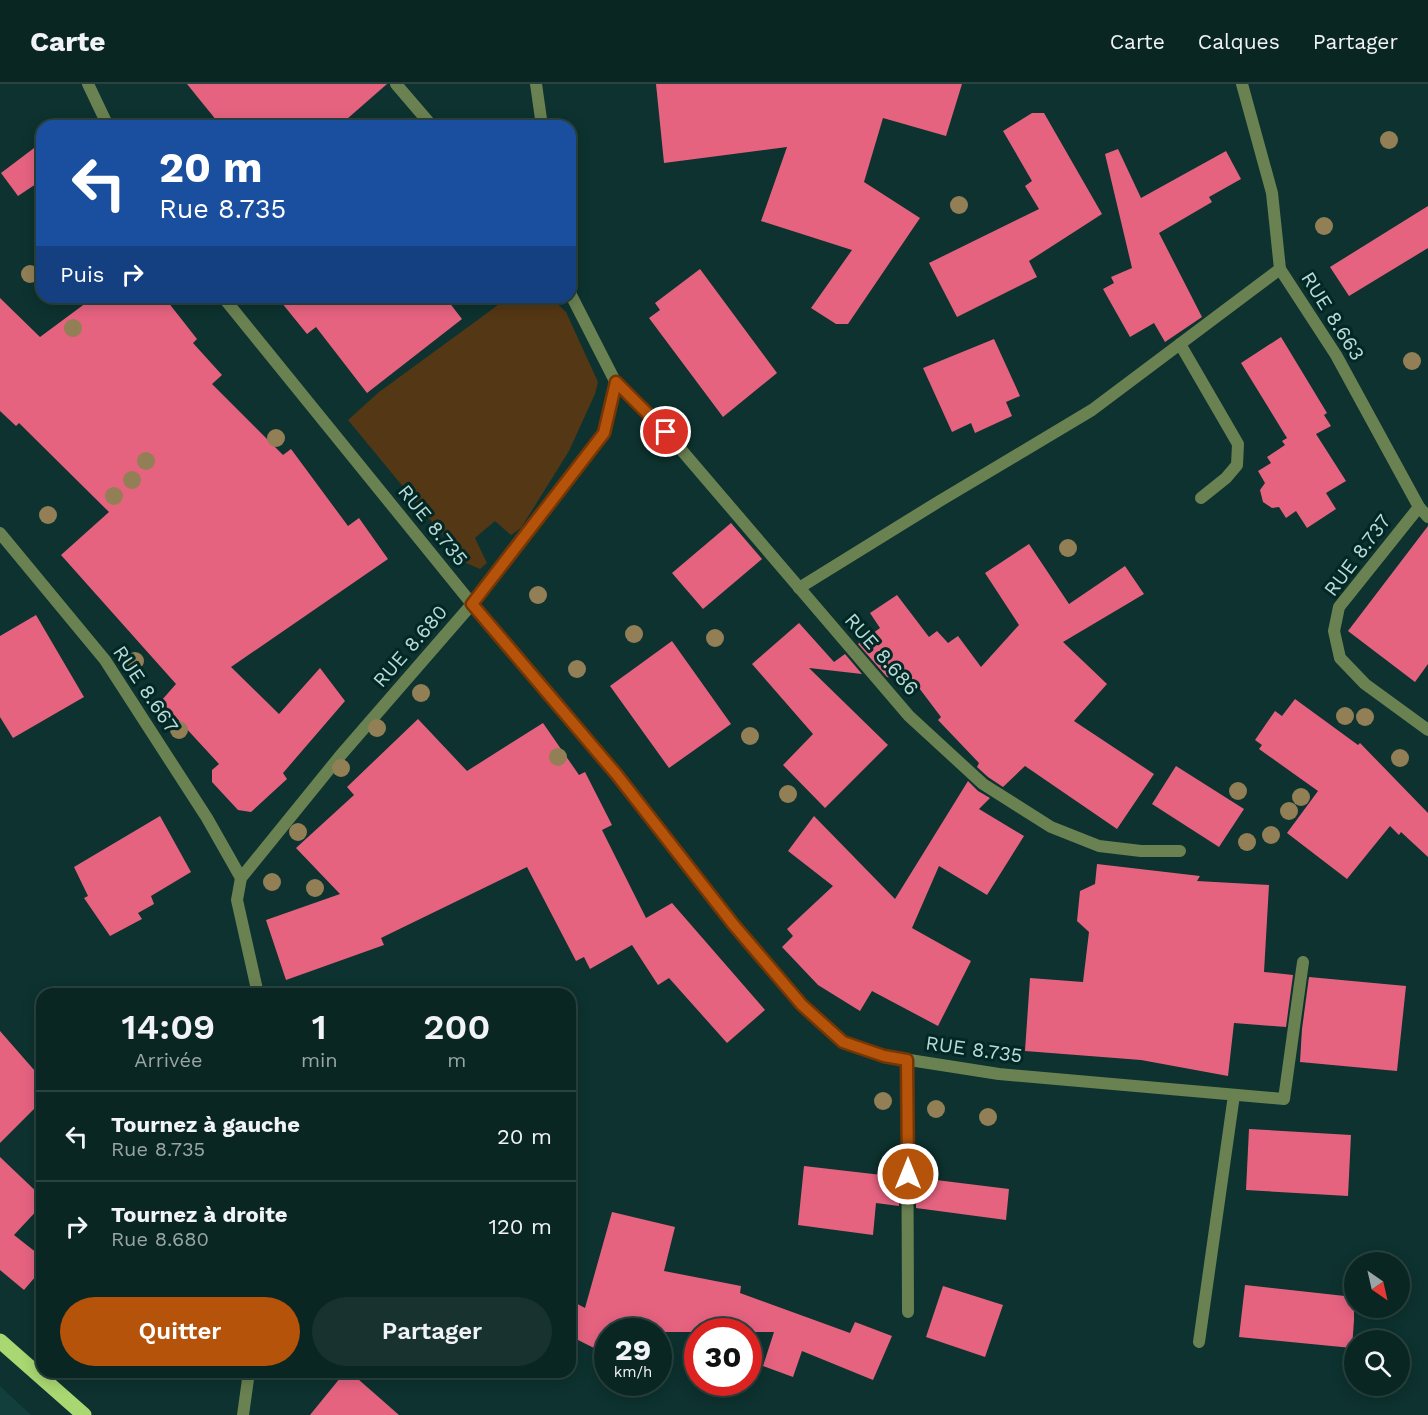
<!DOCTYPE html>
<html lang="fr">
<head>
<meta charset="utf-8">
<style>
  :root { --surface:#0a2623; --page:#183230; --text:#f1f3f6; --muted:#99a5a6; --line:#2a4341; --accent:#b45309 }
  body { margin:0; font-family:"Work Sans",sans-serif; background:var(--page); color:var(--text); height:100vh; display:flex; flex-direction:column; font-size:22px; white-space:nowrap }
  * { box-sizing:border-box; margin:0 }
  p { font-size:20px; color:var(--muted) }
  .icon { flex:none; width:33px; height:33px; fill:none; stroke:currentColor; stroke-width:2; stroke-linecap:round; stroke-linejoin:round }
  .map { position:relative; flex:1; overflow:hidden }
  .drawer { position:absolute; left:36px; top:904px; width:540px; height:390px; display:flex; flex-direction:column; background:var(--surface); border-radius:18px; box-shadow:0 3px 15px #0003,0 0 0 2px var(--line) }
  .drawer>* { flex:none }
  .guide { position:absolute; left:36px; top:36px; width:540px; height:183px; border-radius:18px; box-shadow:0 3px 15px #0003,0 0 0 2px var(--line); background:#1a4fa0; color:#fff; overflow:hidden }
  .needle { width:39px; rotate:146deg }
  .tools { position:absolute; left:1344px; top:1168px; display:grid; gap:12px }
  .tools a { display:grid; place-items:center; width:66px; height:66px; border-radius:50%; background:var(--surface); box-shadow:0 3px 15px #0003,0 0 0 2px var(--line); font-size:30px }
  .speed { position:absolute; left:594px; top:1234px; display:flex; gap:12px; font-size:30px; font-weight:700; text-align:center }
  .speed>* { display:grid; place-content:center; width:78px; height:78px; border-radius:50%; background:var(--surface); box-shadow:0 3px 15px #0003,0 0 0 2px var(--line); line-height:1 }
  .speed small { font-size:15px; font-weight:400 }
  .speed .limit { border:9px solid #d22; background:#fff; color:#111 }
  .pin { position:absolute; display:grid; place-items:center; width:51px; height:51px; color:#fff; margin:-26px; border:3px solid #fff; border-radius:50%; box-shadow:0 2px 6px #0007 }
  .me { position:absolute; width:66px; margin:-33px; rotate:0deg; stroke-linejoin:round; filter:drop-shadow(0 0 4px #0008) }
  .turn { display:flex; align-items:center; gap:21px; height:126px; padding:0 24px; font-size:27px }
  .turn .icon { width:78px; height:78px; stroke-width:2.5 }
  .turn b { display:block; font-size:42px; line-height:51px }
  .then { display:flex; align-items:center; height:57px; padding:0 24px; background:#0003; gap:12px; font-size:22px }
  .eta { display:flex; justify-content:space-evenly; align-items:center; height:102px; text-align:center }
  .eta b { font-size:36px; font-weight:600; line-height:42px }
  .action { display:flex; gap:12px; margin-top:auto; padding:12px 24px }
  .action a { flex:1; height:69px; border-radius:36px; background:var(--accent); color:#fff; font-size:24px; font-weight:600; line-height:69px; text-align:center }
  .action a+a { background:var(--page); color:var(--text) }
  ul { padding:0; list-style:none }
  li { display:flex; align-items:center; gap:18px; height:90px; padding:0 24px; border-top:2px solid var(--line) }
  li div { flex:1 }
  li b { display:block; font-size:22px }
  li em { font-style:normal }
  header { display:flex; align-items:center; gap:36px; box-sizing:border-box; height:84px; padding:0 30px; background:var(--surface); border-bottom:2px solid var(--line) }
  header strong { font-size:28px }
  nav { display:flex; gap:33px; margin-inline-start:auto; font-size:21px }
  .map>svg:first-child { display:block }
  .built { fill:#123e3b }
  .green { fill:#543714 }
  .building { fill:#e66380 }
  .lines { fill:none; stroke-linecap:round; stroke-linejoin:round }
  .street { stroke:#6a8151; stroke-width:12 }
  .primary { stroke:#a9d771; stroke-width:15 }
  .tree { fill:#927f56 }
  .route-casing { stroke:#753606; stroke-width:15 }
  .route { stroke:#b45309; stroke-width:10 }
  .labels { text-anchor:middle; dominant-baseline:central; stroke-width:6; stroke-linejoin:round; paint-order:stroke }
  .street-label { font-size:20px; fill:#badad7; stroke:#022826 }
</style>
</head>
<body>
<header>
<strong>Carte</strong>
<nav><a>Carte</a><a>Calques</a><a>Partager</a></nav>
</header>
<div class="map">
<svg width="1428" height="1331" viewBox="0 0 1428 1331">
  <rect width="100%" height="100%" fill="#0d322f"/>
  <polygon class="built" points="0,1302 31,1331 0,1331"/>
  <polygon class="green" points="509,213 550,213 566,228 598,298 595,310 569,367 521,444 511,451 495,437 475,454 487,479 480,485 466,479 348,336 379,308"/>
  <g class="building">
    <polygon points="187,0 387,0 339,42 221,42"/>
    <polygon points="656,0 962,0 946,52 883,34 864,98 920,134 848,240 836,240 811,224 852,166 761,137 787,63 664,79"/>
    <polygon points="1032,29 1044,29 1102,130 1029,177 1037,193 957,233 929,179 1039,125 1025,102 1032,97 1003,47"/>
    <polygon points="42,58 42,96 18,112 1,89"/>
    <polygon points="1118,65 1141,114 1226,67 1241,95 1209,113 1212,118 1159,149 1202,233 1165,258 1154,239 1130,253 1103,205 1114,199 1111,193 1132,184 1105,70"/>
    <polygon points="1428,122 1428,164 1349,212 1330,183"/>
    <polygon points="700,185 777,289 723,333 649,234 660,226 655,219"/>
    <polygon points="94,213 164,213 197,255 193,259 222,291 212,300 283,371 291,365 348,442 359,434 388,475 231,583 279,630 320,584 345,617 283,689 287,695 251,728 238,726 212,698 212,686 219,680 161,617 176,600 61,471 109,428 19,339 16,342 0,327 0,214 40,253"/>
    <polygon points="277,213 445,213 462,235 367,309 316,243 307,250"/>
    <polygon points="1281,253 1327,329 1324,331 1331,342 1316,350 1346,397 1326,409 1336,425 1307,444 1296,427 1286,434 1279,423 1272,424 1263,418 1260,406 1265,399 1258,387 1271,379 1267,373 1285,361 1282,357 1287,354 1241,279"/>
    <polygon points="994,255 1020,312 1006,318 1012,332 975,349 971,339 952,348 923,284"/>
    <polygon points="731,439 762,475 703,525 672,489"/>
    <polygon points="1428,442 1428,580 1415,598 1348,547"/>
    <polygon points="1029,460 1069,520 1125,482 1144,510 1063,558 1107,600 1074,637 1154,690 1117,745 1025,682 1003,703 988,693 977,683 979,679 938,636 941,633 913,596 887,593 858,560 880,544 870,529 897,511 929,553 937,547 948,559 958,552 981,583 1019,541 985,489"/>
    <polygon points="36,531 84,613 13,654 0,633 0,552"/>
    <polygon points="799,539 834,578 845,570 862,590 809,584 888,661 825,724 783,681 813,650 752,580"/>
    <polygon points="672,557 731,640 669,684 610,602"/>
    <polygon points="1295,615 1358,661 1360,659 1428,729 1428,773 1401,748 1399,751 1390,742 1347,795 1287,749 1318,707 1259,665 1262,661 1255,656 1275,627 1282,632"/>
    <polygon points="418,635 467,687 543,639 579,691 585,688 612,741 602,746 646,834 672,819 765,926 727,959 669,894 658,901 632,861 590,885 584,873 576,877 527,783 381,854 384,861 286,896 266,836 340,810 296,764 354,711 347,703"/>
    <polygon points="1176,682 1244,725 1219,763 1152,720"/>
    <polygon points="968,697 978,707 990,714 979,725 1024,752 987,811 939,782 912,844 971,877 938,942 872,907 860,927 818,901 782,863 793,852 787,845 833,802 788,767 814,732 895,815"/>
    <polygon points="160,732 191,788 151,812 154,820 138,829 142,835 110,852 84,814 88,812 74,783"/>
    <polygon points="1097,780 1200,792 1197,797 1269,801 1264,888 1293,891 1286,943 1234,939 1228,992 1141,976 1025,967 1030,894 1083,898 1089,848 1077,837 1080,807 1095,800"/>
    <polygon points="1309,893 1406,902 1397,987 1300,978 1302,945"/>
    <polygon points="0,947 42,995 42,1017 0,1059"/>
    <polygon points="1249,1045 1351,1051 1348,1112 1246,1106"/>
    <polygon points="0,1073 42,1113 42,1121 14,1151 42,1173 42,1185 24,1206 0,1186"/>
    <polygon points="804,1082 899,1093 899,1122 876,1119 873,1151 798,1141"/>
    <polygon points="916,1095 928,1097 928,1095 1009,1105 1006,1136 916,1124"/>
    <polygon points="612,1128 675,1143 664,1187 741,1202 740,1209 850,1249 855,1238 892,1252 873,1296 802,1267 793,1293 763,1282 774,1248 608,1248 608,1271 570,1252 570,1216 585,1224"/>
    <polygon points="1245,1201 1354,1213 1354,1236 1352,1264 1239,1253"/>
    <polygon points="943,1202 1003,1221 985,1273 926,1253"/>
    <polygon points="345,1288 350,1288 399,1331 310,1331"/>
  </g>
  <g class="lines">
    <g class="street">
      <polyline points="88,0 108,42"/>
      <polyline points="396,0 432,42"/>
      <polyline points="536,0 542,42"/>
      <polyline points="1242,0 1272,109 1280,185 1336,271 1419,423 1428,433"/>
      <polyline points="223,213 472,520 617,691 733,839 802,921 843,958 884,972 999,990 1284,1015 1303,878"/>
      <polyline points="1180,260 1238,360 1237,381 1226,394 1201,414"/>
      <polyline points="616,299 666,348 909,632 983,700 1051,743 1099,762 1141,767 1180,767"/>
      <polyline points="1419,423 1339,523 1334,547 1340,574 1365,600 1428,646"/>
      <polyline points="0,449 105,576 207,734 241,794"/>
      <polyline points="799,504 938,418 1092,326 1280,185"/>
      <polyline points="258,910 237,816 241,794 340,672 472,520 604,349 616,299 570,209"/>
      <polyline points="907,976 908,1228"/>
      <polyline points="1199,1258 1234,1011"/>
      <polyline points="243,1331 249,1288"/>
    </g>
    <polyline class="primary" points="0,1257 84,1331"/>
  </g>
  <g class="tree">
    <circle cx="1389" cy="56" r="9"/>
    <circle cx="959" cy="121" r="9"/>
    <circle cx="1324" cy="142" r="9"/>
    <circle cx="30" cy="190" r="9"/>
    <circle cx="73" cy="244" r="9"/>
    <circle cx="1412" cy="277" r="9"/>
    <circle cx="276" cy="354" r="9"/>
    <circle cx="146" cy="377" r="9"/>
    <circle cx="132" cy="396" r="9"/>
    <circle cx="114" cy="412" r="9"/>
    <circle cx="48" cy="431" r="9"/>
    <circle cx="1068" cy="464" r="9"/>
    <circle cx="538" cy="511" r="9"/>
    <circle cx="634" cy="550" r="9"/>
    <circle cx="715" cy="554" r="9"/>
    <circle cx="135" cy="577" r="9"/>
    <circle cx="577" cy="585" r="9"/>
    <circle cx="421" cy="609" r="9"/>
    <circle cx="1345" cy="632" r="9"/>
    <circle cx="1365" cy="633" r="9"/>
    <circle cx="377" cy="644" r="9"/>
    <circle cx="179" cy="646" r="9"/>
    <circle cx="750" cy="652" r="9"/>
    <circle cx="558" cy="673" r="9"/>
    <circle cx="1400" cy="674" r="9"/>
    <circle cx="341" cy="684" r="9"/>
    <circle cx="1238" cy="707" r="9"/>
    <circle cx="788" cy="710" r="9"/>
    <circle cx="1301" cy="713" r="9"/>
    <circle cx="1289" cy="727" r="9"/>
    <circle cx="298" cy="748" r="9"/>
    <circle cx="1271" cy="751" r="9"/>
    <circle cx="1247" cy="758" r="9"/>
    <circle cx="272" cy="798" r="9"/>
    <circle cx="315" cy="804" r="9"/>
    <circle cx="883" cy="1017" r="9"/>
    <circle cx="936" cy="1025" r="9"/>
    <circle cx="988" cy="1033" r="9"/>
  </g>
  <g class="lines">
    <defs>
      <polyline id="route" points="666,348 616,298 604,349 472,520 617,691 733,840 802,921 843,958 884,972 907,976 908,1090"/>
    </defs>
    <use href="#route" class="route-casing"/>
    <use href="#route" class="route"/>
  </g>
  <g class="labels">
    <g class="street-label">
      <text transform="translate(1333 232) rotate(58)">RUE 8.663</text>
      <text transform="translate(433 441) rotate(51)">RUE 8.735</text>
      <text transform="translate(1357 471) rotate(-53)">RUE 8.737</text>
      <text transform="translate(410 562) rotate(-49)">RUE 8.680</text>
      <text transform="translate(882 570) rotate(49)">RUE 8.686</text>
      <text transform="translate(146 605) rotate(56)">RUE 8.667</text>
      <text transform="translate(974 965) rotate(8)">RUE 8.735</text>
    </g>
  </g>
</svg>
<div class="tools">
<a><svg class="needle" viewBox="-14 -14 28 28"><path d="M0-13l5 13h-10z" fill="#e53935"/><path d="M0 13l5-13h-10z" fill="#99a5a6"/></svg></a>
<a><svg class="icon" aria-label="search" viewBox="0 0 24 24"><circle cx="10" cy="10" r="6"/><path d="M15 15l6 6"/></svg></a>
</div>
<div class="speed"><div>29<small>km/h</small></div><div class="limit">30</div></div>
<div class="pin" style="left:666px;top:348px;background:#d93025"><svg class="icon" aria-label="arrive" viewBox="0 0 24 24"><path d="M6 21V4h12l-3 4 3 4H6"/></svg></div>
<svg class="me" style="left:908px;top:1090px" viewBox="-20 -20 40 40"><circle r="17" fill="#b45309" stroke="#fff" stroke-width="3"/><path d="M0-11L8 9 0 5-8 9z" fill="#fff"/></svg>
<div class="guide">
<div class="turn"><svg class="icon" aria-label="left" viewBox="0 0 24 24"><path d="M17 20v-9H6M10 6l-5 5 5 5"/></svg><div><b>20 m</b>Rue 8.735</div></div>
<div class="then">Puis<svg class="icon" aria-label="right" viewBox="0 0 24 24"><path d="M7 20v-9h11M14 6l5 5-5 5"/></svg></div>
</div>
<section class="drawer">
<div class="eta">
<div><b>14:09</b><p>Arrivée</p></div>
<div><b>1</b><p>min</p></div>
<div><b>200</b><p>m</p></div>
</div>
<ul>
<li><svg class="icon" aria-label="left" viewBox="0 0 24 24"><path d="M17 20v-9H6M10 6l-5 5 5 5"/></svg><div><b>Tournez à gauche</b><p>Rue 8.735</p></div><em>20 m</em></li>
<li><svg class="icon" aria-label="right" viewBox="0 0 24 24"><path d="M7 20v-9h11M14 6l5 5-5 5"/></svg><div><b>Tournez à droite</b><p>Rue 8.680</p></div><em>120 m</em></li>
</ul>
<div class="action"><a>Quitter</a><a>Partager</a></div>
</section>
</div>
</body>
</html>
